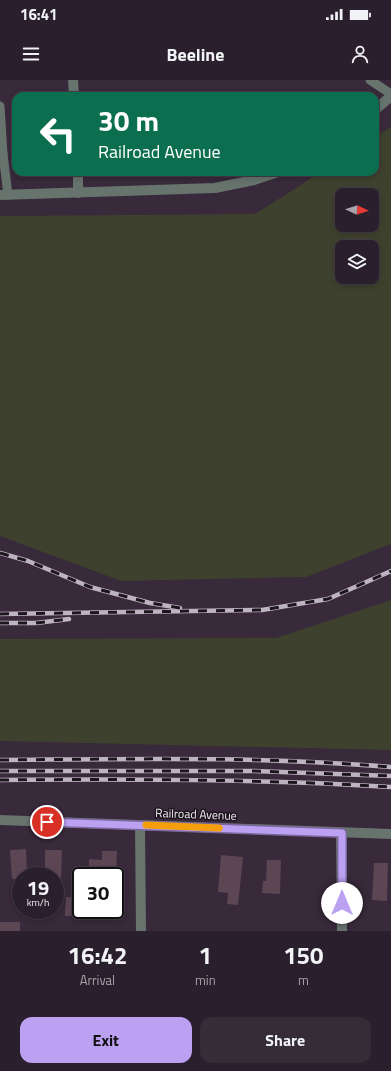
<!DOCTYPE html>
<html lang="en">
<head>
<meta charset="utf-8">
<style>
  :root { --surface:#2a1f2c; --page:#362c38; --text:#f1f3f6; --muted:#a5a2a9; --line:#463d48; --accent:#bca0f2 }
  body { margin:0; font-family:"Titillium Web",sans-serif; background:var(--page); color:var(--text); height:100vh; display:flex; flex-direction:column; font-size:15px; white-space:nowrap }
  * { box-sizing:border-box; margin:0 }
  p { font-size:13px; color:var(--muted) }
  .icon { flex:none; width:22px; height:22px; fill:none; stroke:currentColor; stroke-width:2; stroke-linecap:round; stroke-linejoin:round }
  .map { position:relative; height:851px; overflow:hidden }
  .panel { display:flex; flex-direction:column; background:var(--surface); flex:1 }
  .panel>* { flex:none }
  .banner { position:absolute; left:12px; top:12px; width:367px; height:84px; border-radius:12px; box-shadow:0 2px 6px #0003,0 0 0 1px var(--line); background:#0b6e4f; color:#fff; overflow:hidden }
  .needle { width:26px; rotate:94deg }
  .buttons { position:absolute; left:335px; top:108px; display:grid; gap:8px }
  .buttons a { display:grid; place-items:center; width:44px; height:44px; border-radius:8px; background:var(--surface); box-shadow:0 2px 6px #0003,0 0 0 1px var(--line); font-size:20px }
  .speed { position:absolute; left:12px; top:787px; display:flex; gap:8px; font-size:20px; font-weight:700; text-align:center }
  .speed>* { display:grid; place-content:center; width:52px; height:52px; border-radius:50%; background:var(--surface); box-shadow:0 2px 6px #0003,0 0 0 1px var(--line); line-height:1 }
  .speed small { font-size:10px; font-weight:400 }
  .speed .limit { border:2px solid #111; border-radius:6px; background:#fff; color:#111 }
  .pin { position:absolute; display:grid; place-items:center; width:34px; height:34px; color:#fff; margin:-17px; border:2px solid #fff; border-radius:50%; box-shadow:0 1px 4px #0007 }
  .me { position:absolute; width:44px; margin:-22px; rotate:0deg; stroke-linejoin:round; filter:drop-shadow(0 0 3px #0008) }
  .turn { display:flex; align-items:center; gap:14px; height:84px; padding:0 20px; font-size:18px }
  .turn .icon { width:52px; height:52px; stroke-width:2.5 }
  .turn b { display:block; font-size:28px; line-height:34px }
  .eta { display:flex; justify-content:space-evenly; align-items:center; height:68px; text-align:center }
  .eta b { font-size:24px; font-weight:700; line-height:28px }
  .primary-button { display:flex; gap:8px; margin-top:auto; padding:8px 20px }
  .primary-button a { flex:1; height:46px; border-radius:12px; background:var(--accent); color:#111; font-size:16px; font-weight:700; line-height:46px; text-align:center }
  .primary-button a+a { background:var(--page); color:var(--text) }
  .status { display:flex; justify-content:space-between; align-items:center; height:28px; padding:0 20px; background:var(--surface); direction:ltr }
  .status svg { height:11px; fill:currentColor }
  header { display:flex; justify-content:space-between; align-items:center; height:52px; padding:0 20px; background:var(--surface); font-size:18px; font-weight:700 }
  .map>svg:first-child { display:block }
  .green { fill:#3e412d; fill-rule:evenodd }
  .building { fill:#5c4654 }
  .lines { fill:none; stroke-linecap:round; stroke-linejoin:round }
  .lane { stroke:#67736d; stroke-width:9 }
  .street { stroke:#67736d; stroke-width:10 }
  .rail-casing { stroke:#beb3c1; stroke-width:4.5 }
  .rail { stroke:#1c151d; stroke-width:3; stroke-dasharray:9; stroke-linecap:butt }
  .route-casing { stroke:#7a689d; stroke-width:10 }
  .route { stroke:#bca0f2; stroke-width:7 }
  .slow { stroke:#f59e0b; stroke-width:7 }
  .labels { text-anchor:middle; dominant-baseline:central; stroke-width:3; stroke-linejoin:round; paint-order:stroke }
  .street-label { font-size:12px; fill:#f3e9f5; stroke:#1c151d }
</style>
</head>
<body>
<div class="status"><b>16:41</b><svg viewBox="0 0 49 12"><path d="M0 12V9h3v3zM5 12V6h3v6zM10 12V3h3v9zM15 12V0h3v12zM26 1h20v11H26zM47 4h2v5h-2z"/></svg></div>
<header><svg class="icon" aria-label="menu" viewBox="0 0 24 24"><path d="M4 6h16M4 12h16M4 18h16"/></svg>Beeline<svg class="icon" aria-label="person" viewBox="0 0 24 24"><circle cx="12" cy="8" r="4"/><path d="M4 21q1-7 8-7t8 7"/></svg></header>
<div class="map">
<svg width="391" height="851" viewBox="0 0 391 851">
  <rect width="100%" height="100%" fill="#38293b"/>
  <g class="green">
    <path d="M391 47V464L306 497 121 501 0 456V136L255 134 321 92H375V57ZM342 115H372V145H342ZM342 167H372V197H342Z"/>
    <polygon points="391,520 391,670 0,661 0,559 276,558"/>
  </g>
  <g class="building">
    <polygon points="26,769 27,796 21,796 21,799 12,799 10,770"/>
    <polygon points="45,770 62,770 61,801 55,801 55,796 45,796"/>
    <polygon points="102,771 117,771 116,796 89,796 89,779 102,780"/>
    <polygon points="221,775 243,777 238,825 227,824 228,813 218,812"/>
    <polygon points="267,780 281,780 280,814 262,813 263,801 266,801"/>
    <polygon points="374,783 388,783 387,821 372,820"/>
    <polygon points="66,817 80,817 80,836 65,836"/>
    <rect x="0" y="842" width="20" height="9"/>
  </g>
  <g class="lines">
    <g class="lane">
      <polyline points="370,0 391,14"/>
      <polyline points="0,26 3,74"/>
      <polyline points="0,74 3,74 8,115"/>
    </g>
    <g class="street">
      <polyline points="73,0 74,16"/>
      <polyline points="375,30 391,16"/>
      <polyline points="78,92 78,113"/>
      <polyline points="0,115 215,108 254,100 278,92"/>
      <polyline points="0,740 391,754"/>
      <polyline points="140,745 141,851"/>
      <polyline points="341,753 342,851"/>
    </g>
    <defs>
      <g id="rail">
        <polyline points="0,473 28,481 90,507 150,523 180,528"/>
        <polyline points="0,534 262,530 328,519 391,491"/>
        <polyline points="0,543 36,543 69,539"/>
        <path d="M0 680C130 679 261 676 391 687"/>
        <polyline points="0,691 254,691 391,696"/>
        <path d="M0 700C130 699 261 699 391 707"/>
      </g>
    </defs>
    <use href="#rail" class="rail-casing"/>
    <use href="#rail" class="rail"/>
  </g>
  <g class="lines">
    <defs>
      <polyline id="route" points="47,742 342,753 342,823"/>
    </defs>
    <use href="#route" class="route-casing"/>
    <use href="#route" class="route"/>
    <polyline class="slow" points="146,745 219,748"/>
  </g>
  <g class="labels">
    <g class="street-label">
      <text transform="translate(196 734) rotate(2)">Railroad Avenue</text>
    </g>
  </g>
</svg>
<div class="buttons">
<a><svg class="needle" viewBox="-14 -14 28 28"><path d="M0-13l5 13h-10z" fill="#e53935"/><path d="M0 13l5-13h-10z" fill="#a5a2a9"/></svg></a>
<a><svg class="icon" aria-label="layers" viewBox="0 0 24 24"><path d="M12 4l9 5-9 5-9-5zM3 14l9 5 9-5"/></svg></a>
</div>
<div class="speed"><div>19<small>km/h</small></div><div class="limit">30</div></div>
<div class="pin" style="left:47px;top:742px;background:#d93025"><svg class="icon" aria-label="arrive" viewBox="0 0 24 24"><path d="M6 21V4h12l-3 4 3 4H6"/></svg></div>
<svg class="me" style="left:342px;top:823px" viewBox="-20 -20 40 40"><circle r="19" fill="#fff"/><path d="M0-13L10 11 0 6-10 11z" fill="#bca0f2"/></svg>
<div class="banner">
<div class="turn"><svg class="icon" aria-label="left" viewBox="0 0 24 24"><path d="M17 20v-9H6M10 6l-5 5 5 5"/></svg><div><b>30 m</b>Railroad Avenue</div></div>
</div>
</div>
<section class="panel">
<div class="eta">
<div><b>16:42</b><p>Arrival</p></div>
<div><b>1</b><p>min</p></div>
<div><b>150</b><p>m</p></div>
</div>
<div class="primary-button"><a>Exit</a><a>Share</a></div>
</section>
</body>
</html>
